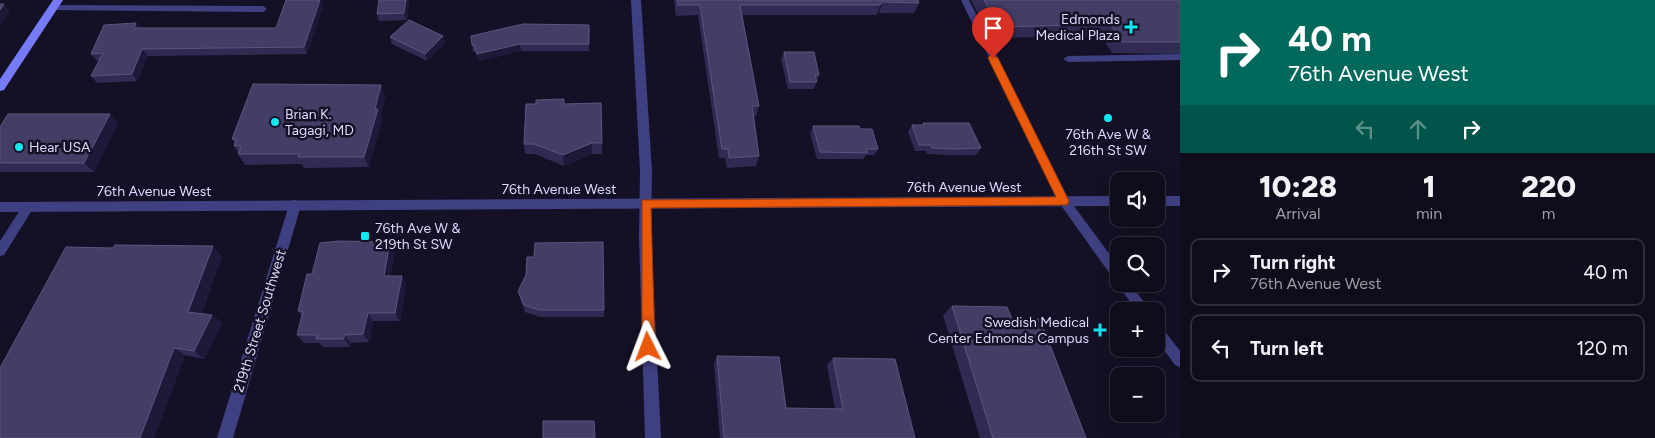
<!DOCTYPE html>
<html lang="en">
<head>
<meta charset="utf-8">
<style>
  :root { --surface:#0f0d1c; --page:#181625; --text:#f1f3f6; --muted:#9b9ca3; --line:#2f2d3b }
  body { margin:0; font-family:Figtree,sans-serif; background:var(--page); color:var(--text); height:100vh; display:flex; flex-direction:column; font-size:19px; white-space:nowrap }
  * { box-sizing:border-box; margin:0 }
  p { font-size:16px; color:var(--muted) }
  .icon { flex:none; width:28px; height:28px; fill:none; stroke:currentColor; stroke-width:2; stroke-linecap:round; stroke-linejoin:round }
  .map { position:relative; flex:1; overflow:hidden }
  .details { display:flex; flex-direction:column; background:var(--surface); width:475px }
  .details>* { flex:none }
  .hud { background:#00695c; color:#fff; overflow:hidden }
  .controls { position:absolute; left:1110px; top:172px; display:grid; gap:10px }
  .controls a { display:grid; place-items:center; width:55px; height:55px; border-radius:10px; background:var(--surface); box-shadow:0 5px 20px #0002,0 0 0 1px var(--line); font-size:25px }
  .pin { position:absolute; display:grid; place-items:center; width:42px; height:42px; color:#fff; margin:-51px -21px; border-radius:50% 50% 50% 0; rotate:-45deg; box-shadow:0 0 5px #0007 }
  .pin .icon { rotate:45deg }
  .me { position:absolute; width:55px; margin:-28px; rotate:357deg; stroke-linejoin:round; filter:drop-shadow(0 0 4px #0008) }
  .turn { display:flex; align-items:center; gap:18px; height:105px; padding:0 25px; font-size:22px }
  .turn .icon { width:65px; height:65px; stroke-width:2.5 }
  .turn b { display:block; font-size:35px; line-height:42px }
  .lanes { display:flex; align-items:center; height:48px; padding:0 25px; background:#0003; justify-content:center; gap:25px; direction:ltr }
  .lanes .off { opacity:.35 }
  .eta { display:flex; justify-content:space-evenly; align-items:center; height:85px; text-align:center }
  .eta b { font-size:30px; font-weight:800; line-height:35px }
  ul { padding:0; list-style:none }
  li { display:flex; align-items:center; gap:15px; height:68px; margin:0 10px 8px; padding:0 15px; border:2px solid var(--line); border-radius:10px }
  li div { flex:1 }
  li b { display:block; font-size:19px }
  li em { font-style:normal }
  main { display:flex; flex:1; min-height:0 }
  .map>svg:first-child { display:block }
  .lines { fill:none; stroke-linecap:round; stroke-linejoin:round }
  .service { fill:#3f4082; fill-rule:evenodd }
  .minor { fill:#3f4082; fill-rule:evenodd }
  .tertiary { fill:#3f4082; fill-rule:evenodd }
  .secondary { fill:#767af7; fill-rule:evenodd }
  .wall { fill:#312b53 }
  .shaded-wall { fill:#1e1939 }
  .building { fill:#433e65; stroke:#5b567d }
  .route { fill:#ea580c; stroke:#983908 }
  .poi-dot { fill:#11e7f1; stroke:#141126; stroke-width:2 }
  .labels { text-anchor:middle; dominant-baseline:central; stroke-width:5; stroke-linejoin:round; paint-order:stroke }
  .poi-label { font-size:14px; fill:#dbd9fd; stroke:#141126; text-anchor:start }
  .street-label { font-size:14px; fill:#dbd9fd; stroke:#141126 }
</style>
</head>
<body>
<main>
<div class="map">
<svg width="1180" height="438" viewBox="0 0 1180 438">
  <rect width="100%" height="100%" fill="#141126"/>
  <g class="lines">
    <g class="service">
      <polygon points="961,0 969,0 1068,198 1119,267 1119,282 1115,281 1060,204"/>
      <polygon points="53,5 263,6 267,9 263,12 50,10 50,6"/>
      <polygon points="1180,54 1180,60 1068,62 1063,59 1068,56"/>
      <polygon points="28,202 32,204 34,207 32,210 4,255 0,256 0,241 24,204"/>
      <polygon points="1119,282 1131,284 1150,311 1137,311 1120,288"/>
      <polygon points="1156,323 1160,325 1180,351 1180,367 1175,365 1156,339"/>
    </g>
    <g class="minor">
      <polygon points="631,0 641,0 652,171 651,237 661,438 645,438 639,237 640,171"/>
      <polygon points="295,200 299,201 301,205 233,438 217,438 289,205 291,201"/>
    </g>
    <g class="tertiary">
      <polygon points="1119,196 1119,206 0,212 0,202"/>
      <rect x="1156" y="196" width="24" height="10"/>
    </g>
    <polygon class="secondary" points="53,0 63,0 4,90 0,91 0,79"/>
  </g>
  <g class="wall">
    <polygon points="409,0 407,20 379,21 377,14"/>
    <polygon points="674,0 918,0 919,3 914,13 879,13 876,15 742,15 759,106 756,116 754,116 759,156 756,166 727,168 725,158 719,158 698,15 676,16"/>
    <polygon points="971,0 1180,0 1180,54 1112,53 1101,36 990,38"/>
    <polygon points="323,6 307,54 148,56 137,81 97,83 91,76 99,61 97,61 91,54 136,23 140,28 276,28"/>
    <polygon points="589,25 589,51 521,51 479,61 476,52 473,52 472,45"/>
    <polygon points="390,37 445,43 427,61 392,44"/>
    <polygon points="784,52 819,75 814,89 788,89 781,59"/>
    <polygon points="385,96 381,116 382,120 369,167 304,168 302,164 245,165 238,154 238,153 234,146 235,143 232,139"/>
    <polygon points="564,104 602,143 602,154 592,154 564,166 535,154 525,154 524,144"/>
    <polygon points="118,123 94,172 0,172 0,127"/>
    <polygon points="923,123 981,148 976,155 949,155 927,154 926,151 915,151 908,132 912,125 922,125"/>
    <polygon points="813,126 860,129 878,149 874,155 866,155 863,159 817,159 810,133"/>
    <polygon points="395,252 390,276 402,276 406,285 400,321 373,321 369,342 351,343 350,347 323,347 319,343 304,343 297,335 302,316 298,311 312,274"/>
    <polygon points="222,256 201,314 212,315 222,323 204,359 185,355 154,438 0,438"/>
    <polygon points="518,291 604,310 604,317 540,317 525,312 520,298"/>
    <polygon points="952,306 1012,319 1086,438 980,438 943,315"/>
    <polygon points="717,356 786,408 835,409 827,365 833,358 915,438 720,438 714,364"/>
  </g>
  <g class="shaded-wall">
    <polygon points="320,0 323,6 307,54 304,47"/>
    <polygon points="406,0 409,0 407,20 404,13"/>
    <polygon points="883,2 879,13 876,15 880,5"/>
    <polygon points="4,4 10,11 0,26 0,10"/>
    <polygon points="136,23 141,30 134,28"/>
    <polygon points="443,36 445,43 427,61 425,54"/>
    <polygon points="520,44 521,51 479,61 477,54"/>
    <polygon points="142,49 148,56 137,81 132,74"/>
    <polygon points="381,85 385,96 381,116 382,120 369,167 364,157"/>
    <polygon points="110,114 118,123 94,172 84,163"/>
    <polygon points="592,143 592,154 564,166 563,155"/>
    <polygon points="390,242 395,252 389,285 384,276"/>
    <polygon points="213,246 222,256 198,321 188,312"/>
    <polygon points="402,276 406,285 400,321 395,313"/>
    <polygon points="368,313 373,321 369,342 363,334"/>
    <polygon points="212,315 222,323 204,359 194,351"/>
    <polygon points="344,335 351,343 350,347 344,339"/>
    <polygon points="174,348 185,355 154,438 140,438"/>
  </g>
  <g class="building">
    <polygon points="286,0 320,0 304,47 142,49 132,74 91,76 103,53 91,54 104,25 136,23 134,28 276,28"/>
    <polygon points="379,0 406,0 404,13 377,14"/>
    <polygon points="677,0 918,0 919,3 883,2 880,5 740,5 759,106 752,106 759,156 729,158 728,149 722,149 700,5 678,5"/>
    <polygon points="984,0 1180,0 1180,42 1122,42 1110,24 998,27"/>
    <polygon points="0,4 4,4 0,10"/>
    <polygon points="409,20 443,36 425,54 390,37"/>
    <polygon points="523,24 589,25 589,44 520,44 477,54 474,45 472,45 471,36"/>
    <polygon points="784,52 814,52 819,75 815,75 817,82 790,82"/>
    <polygon points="253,84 381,85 375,109 378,109 364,157 298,157 299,154 238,154 241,146 234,146 236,139 232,139"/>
    <polygon points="564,99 564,104 601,103 602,143 592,143 563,155 534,144 524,144 526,104 536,104 536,100"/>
    <polygon points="8,114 110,114 84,163 0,163 0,127"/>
    <polygon points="923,123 969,123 981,148 954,149 932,148 931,145 919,145 912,125 924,125"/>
    <polygon points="813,126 859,126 860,129 872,129 878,149 866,149 867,153 820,152"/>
    <polygon points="339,241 390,242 384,276 402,276 395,313 368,313 363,334 344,335 344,339 316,339 317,335 297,335 303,311 298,311 307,274 312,274 320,243"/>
    <polygon points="603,242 604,310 539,310 524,305 518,291 526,275 527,257 534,257 535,243"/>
    <polygon points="115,245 213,246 188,312 212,315 194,351 174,348 140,438 0,438 0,368 66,247 113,248"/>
    <polygon points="952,306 1007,307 1012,319 1040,319 1086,438 993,438"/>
    <polygon points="717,356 779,357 786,408 843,409 833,358 895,359 915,438 724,438"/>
    <polygon points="543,421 594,421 595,438 543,438"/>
  </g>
  <polygon class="route" points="990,55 993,55 998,58 1069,201 1067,205 651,208 655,347 653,351 648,353 644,351 642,347 642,200 1056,197 988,58"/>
  <g class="poi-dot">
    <path d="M1128.5 19.5h5v5h5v5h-5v5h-5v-5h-5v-5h5z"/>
    <circle cx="1108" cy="118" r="5"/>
    <circle cx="275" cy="122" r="5"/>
    <circle cx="19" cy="147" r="5"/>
    <rect x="360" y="231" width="10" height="10" rx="2.5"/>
    <path d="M1097.5 322.5h5v5h5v5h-5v5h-5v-5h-5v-5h5z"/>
  </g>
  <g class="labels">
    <g class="poi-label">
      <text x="1120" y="19" text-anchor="end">Edmonds<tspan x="1120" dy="16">Medical Plaza</tspan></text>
      <text x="285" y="114">Brian K.<tspan x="285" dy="16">Tagagi, MD</tspan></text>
      <text x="1108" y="134" text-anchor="middle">76th Ave W &amp;<tspan x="1108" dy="16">216th St SW</tspan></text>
      <text x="29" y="147">Hear USA</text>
      <text x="375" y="228">76th Ave W &amp;<tspan x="375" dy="16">219th St SW</tspan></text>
      <text x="1089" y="322" text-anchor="end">Swedish Medical<tspan x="1089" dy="16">Center Edmonds Campus</tspan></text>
    </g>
    <g class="street-label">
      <text x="964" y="187">76th Avenue West</text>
      <text x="559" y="189">76th Avenue West</text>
      <text x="154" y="191">76th Avenue West</text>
      <text transform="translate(260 321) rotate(-73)">219th Street Southwest</text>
    </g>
  </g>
</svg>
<div class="controls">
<a><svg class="icon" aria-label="sound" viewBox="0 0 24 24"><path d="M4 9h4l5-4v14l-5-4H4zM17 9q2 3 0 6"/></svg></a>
<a><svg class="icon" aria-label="search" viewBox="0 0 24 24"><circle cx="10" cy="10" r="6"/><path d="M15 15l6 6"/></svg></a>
<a>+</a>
<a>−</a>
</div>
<div class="pin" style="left:993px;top:58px;background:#d93025"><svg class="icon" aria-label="arrive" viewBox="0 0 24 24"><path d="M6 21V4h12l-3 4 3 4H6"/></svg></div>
<svg class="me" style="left:648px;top:347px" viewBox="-20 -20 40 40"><path d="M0-17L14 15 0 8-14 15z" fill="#ea580c" stroke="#fff" stroke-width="4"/></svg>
</div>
<section class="details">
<div class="hud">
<div class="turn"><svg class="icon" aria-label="right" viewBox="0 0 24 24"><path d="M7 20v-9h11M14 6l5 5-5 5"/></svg><div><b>40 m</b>76th Avenue West</div></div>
<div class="lanes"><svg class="icon off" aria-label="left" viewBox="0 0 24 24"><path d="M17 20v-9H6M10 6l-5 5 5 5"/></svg><svg class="icon off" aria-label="ahead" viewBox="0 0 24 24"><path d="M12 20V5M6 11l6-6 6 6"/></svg><svg class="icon" aria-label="right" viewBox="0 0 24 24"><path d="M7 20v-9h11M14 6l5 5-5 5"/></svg></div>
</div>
<div class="eta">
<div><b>10:28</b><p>Arrival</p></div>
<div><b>1</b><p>min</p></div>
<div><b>220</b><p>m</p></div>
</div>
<ul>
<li><svg class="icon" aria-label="right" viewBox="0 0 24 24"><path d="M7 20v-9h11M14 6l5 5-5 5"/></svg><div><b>Turn right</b><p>76th Avenue West</p></div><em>40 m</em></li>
<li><svg class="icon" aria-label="left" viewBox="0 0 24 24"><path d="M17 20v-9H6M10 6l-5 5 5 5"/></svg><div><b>Turn left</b></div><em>120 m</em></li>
</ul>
</section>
</main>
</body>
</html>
